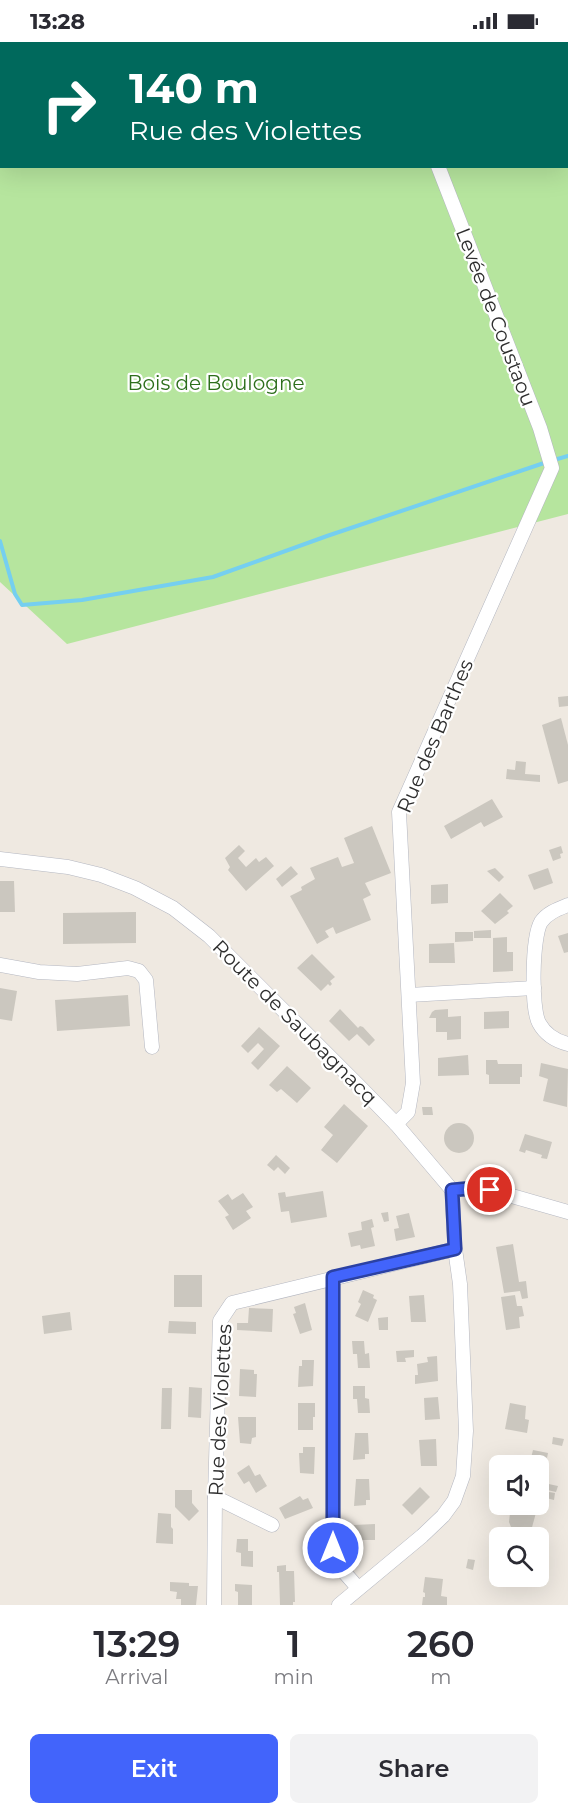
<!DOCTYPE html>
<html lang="en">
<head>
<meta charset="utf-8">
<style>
  :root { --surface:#fff; --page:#f2f2f3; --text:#2b2b33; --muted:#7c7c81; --accent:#4264fb }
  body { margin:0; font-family:Montserrat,sans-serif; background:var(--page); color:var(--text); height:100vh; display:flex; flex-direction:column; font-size:22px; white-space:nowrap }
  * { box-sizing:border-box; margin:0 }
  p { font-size:20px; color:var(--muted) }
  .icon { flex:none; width:33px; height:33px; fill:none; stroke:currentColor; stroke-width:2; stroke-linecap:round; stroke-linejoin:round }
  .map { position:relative; height:1563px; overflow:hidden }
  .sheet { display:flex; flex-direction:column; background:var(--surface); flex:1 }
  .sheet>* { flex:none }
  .top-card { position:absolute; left:0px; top:0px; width:568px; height:126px; box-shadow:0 6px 24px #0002; background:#00695c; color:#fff; overflow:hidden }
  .buttons { position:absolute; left:489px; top:1413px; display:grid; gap:12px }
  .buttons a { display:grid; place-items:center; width:60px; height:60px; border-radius:9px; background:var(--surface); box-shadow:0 6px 24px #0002; font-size:30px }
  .pin { position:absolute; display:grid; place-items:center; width:51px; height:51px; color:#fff; margin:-26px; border:3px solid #fff; border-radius:50%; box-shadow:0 2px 6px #0007 }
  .me { position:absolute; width:66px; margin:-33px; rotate:0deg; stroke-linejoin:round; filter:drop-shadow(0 0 4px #0008) }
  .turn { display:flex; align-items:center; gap:21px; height:126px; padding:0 30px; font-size:27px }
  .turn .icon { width:78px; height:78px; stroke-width:2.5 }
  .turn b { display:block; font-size:42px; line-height:51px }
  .eta { display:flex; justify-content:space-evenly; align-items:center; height:102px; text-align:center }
  .eta b { font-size:36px; font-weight:600; line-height:42px }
  .button { display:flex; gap:12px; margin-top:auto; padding:12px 30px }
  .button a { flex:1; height:69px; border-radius:9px; background:var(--accent); color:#fff; font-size:24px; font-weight:600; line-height:69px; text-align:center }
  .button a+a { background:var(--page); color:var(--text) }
  .status { display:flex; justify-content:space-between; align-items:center; height:42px; padding:0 30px; background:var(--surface); direction:ltr }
  .status svg { height:16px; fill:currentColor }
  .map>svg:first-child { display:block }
  .green { fill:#b6e59e; fill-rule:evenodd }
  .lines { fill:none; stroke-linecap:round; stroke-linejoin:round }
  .stream { stroke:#75cff0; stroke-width:4 }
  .building { fill:#cbc7bf }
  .street-casing { stroke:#b4b7c1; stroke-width:15 }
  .street { stroke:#fff; stroke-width:14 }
  .route-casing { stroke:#2b41a3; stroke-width:15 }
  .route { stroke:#4264fb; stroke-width:10 }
  .labels { text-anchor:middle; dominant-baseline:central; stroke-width:4.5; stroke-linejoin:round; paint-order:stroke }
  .street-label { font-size:20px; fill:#2e2e2e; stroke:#fff }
  .park-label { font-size:20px; fill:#2c6e1b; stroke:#fff }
</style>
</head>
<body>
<div class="status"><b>13:28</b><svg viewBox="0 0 49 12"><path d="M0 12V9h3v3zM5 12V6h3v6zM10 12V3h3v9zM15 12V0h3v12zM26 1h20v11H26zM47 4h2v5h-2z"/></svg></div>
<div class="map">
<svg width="568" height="1563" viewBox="0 0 568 1563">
  <rect width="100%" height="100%" fill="#efe9e1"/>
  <path class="green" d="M0 0H568V472L67 602 0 540ZM2 2H567V124H2Z"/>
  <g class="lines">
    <g class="stream">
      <polyline points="554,418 568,414"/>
      <polyline points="0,499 15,552 22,563 82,558 213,535 327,494 547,420"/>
    </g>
  </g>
  <g class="building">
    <polygon points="568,654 568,664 559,665 558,655"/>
    <polygon points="561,676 568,703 568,739 558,742 542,683"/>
    <polygon points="516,719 526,720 525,732 540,733 540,740 506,737 507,727 515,728"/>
    <polygon points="492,757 503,775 484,785 481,780 451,797 444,784"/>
    <polygon points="372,784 391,831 365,841 371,853 363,857 371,878 336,892 333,885 325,889 329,895 317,902 290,854 302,848 301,845 315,837 310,826 338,815 342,825 354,821 344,796"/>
    <polygon points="239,803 245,809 238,816 246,825 256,816 259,820 266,815 274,824 246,849 228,828 230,825 225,816"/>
    <polygon points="561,804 563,811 560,812 561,816 553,819 549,808"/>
    <polygon points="291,824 298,832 282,845 276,837"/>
    <polygon points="495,826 504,835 499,840 487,829"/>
    <polygon points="548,826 553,841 534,848 528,833"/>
    <polygon points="0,839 14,839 15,870 0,870"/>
    <polygon points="448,842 448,861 431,862 431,843"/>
    <polygon points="500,851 513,864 507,869 509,871 495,882 481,869"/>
    <polygon points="136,870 136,901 63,902 63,871"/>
    <polygon points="491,888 491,896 474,896 474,889"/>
    <polygon points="455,890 473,890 473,899 455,900"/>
    <polygon points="568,891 568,910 564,911 558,894"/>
    <polygon points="507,895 507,910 513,910 513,929 493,930 493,896"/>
    <polygon points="454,901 455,921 429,921 429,902"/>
    <polygon points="312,912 335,935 330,939 332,942 330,944 328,942 321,949 297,926"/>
    <polygon points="0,946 17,949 12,979 0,977"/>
    <polygon points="128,953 130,984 57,989 55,958"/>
    <polygon points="340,967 358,986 360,984 363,985 375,998 369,1004 357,992 349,999 329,979"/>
    <polygon points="448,967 448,975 461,974 461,997 447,998 447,990 436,990 436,976 429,976 432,970 435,968"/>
    <polygon points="509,969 509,986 484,987 484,970"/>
    <polygon points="259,985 280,1004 258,1028 251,1021 264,1007 258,1001 248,1011 241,1004"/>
    <polygon points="468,1013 469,1033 438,1034 438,1016"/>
    <polygon points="486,1018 497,1018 498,1022 522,1022 522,1035 520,1035 520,1042 489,1042 489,1033 486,1032"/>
    <polygon points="541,1021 568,1027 567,1065 543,1059 548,1037 539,1034"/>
    <polygon points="287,1024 311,1046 297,1061 281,1047 277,1050 269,1043"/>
    <polygon points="344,1062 368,1084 337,1121 321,1108 333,1093 324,1085"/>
    <polygon points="422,1065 432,1065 433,1073 423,1073"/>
    <circle cx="459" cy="1096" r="15"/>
    <polygon points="525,1092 552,1100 547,1117 541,1116 542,1113 526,1108 525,1111 519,1109"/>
    <polygon points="276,1113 290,1126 285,1132 278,1125 274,1129 267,1123"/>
    <polygon points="323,1149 327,1175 291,1181 289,1169 281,1170 278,1151 285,1150 286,1155"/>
    <polygon points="243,1151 253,1165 246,1169 251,1176 233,1188 225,1175 229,1173 218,1159 228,1152 232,1158"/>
    <polygon points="388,1170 389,1179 384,1180 381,1171"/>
    <polygon points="409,1171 415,1195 396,1199 394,1187 399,1186 396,1174"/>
    <polygon points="372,1177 374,1185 371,1186 375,1204 361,1207 360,1203 351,1205 348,1191 362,1188 361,1180"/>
    <polygon points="513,1202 519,1240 526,1239 528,1256 522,1257 520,1249 504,1251 496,1205"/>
    <rect x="174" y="1233" width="28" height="32"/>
    <polygon points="363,1248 374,1253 373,1256 377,1258 368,1280 355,1274 361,1262 358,1260"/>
    <polygon points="424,1253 426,1280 411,1280 409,1254"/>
    <polygon points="515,1253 517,1264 522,1264 524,1274 519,1275 520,1286 506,1288 501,1255"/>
    <polygon points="305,1261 312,1288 300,1292 293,1272 296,1271 294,1265"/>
    <polygon points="249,1266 273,1267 272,1290 237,1288 237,1281 248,1281"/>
    <polygon points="70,1270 72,1288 44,1292 42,1274"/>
    <polygon points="388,1275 388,1288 379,1288 378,1276"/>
    <polygon points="169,1279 196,1280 196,1292 168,1291"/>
    <polygon points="352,1299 364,1299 365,1312 369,1311 370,1326 358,1326 357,1312 353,1312"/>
    <polygon points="414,1308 414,1315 405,1316 406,1320 397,1320 396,1309"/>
    <polygon points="437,1314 438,1339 415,1342 415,1333 418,1333 417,1322 428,1320 427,1315"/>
    <polygon points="302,1318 314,1318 313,1344 298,1345 299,1324 302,1324"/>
    <polygon points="240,1327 254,1328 254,1332 257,1332 256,1355 239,1354"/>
    <polygon points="353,1344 365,1344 365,1356 369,1357 370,1371 358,1371 357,1357 353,1357"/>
    <polygon points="189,1345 202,1346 201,1376 188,1375"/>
    <polygon points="162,1346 172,1346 171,1387 161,1387"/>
    <polygon points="438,1355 440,1377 425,1378 424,1356"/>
    <polygon points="298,1361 315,1361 315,1375 313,1375 313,1388 298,1388"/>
    <polygon points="510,1361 526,1364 525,1377 529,1378 527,1391 505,1387"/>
    <polygon points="238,1375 256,1375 256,1395 252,1396 251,1402 240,1401"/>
    <polygon points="355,1391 368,1391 369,1412 365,1412 365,1417 353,1418"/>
    <polygon points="553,1395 564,1397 562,1404 552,1402"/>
    <polygon points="436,1397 437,1424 421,1424 419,1398"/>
    <polygon points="303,1405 315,1405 314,1432 300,1431 299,1411 303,1411"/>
    <polygon points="533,1408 548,1411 545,1426 548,1427 546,1439 538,1438 538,1424 529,1424"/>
    <polygon points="249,1423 255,1434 260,1432 267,1444 256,1451 249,1439 244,1442 237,1431"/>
    <polygon points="356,1437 369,1437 370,1458 366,1458 366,1463 354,1464"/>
    <polygon points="544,1441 558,1444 556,1450 543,1447"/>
    <polygon points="420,1445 430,1455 412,1473 402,1463"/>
    <polygon points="175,1448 192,1448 192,1461 199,1469 189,1479 175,1465"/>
    <polygon points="543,1449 555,1451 554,1458 542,1455"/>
    <polygon points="300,1454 303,1458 308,1456 313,1466 285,1477 279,1466"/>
    <polygon points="511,1462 537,1467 531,1489 527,1488 525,1496 509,1496 513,1485 511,1485 509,1480"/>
    <polygon points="158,1471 171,1472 171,1485 173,1487 173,1502 156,1501"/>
    <polygon points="375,1482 375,1498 358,1498 358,1494 355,1494 354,1483"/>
    <polygon points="237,1497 248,1497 248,1509 253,1509 253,1525 241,1524 241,1511 236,1510"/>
    <polygon points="468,1517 475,1518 473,1528 466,1526"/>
    <polygon points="286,1523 286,1529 294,1529 295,1560 293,1560 293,1563 280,1563 279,1530 277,1530 277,1524"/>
    <polygon points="425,1535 443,1537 441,1554 447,1555 447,1563 422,1563 423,1555 425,1555 425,1551 423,1550"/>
    <polygon points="170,1540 189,1541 189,1544 198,1544 196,1563 181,1563 181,1557 176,1557 177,1550 170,1549"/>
    <polygon points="235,1542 252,1543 252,1563 238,1563 238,1550 235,1549"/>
  </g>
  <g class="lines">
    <defs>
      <g id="street">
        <polyline points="389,0 390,2"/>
        <polyline points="0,817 68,825 101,833 135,846 173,866 209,894 359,1044 396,1082 452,1148 475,1146 491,1148 568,1170"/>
        <path d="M568 863C558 867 547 871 541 880 532 895 531 966 539 981 545 992 556 999 568 1002"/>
        <polyline points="0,923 39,930 77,932 128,926 139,929 146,938 152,1005"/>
        <polyline points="409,953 534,946"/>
        <polyline points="396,1082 408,1070 413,1041 399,770 552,426 540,386 438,124"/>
        <polyline points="333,1235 333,1506 338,1523 358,1546"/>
        <polyline points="215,1455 272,1483"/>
        <polyline points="214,1563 215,1455 220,1279 232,1261 455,1207"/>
        <polyline points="339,1563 422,1494 443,1474 454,1459 463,1434 466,1389 460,1242 455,1207 452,1148"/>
      </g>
    </defs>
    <use href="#street" class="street-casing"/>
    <use href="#street" class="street"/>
  </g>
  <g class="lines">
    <defs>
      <polyline id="route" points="333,1506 333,1235 455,1207 452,1148 475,1146 490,1148"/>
    </defs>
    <use href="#route" class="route-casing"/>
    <use href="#route" class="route"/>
  </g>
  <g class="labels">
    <g class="street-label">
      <text transform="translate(496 275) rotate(69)">Levée de Coustaou</text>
      <text transform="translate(435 694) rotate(-67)">Rue des Barthes</text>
      <text transform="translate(295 980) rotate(45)">Route de Saubagnacq</text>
      <text transform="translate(220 1368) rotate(-87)">Rue des Violettes</text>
    </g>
    <g class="park-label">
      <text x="216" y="341">Bois de Boulogne</text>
    </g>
  </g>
</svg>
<div class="buttons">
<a><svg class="icon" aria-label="sound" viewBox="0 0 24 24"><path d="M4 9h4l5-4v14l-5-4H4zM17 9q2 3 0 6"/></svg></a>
<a><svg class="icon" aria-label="search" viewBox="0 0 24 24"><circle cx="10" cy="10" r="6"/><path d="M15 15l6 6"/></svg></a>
</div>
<div class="pin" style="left:490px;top:1148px;background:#d93025"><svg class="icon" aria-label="arrive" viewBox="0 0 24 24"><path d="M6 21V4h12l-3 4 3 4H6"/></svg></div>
<svg class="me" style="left:333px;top:1506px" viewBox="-20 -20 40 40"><circle r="17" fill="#4264fb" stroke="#fff" stroke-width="3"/><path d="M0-11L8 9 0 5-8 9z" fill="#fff"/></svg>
<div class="top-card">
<div class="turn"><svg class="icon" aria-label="right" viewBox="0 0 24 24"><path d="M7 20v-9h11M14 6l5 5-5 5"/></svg><div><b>140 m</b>Rue des Violettes</div></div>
</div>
</div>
<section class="sheet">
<div class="eta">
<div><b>13:29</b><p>Arrival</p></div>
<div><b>1</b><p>min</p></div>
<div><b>260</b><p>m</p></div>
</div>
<div class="button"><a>Exit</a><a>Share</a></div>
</section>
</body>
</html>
